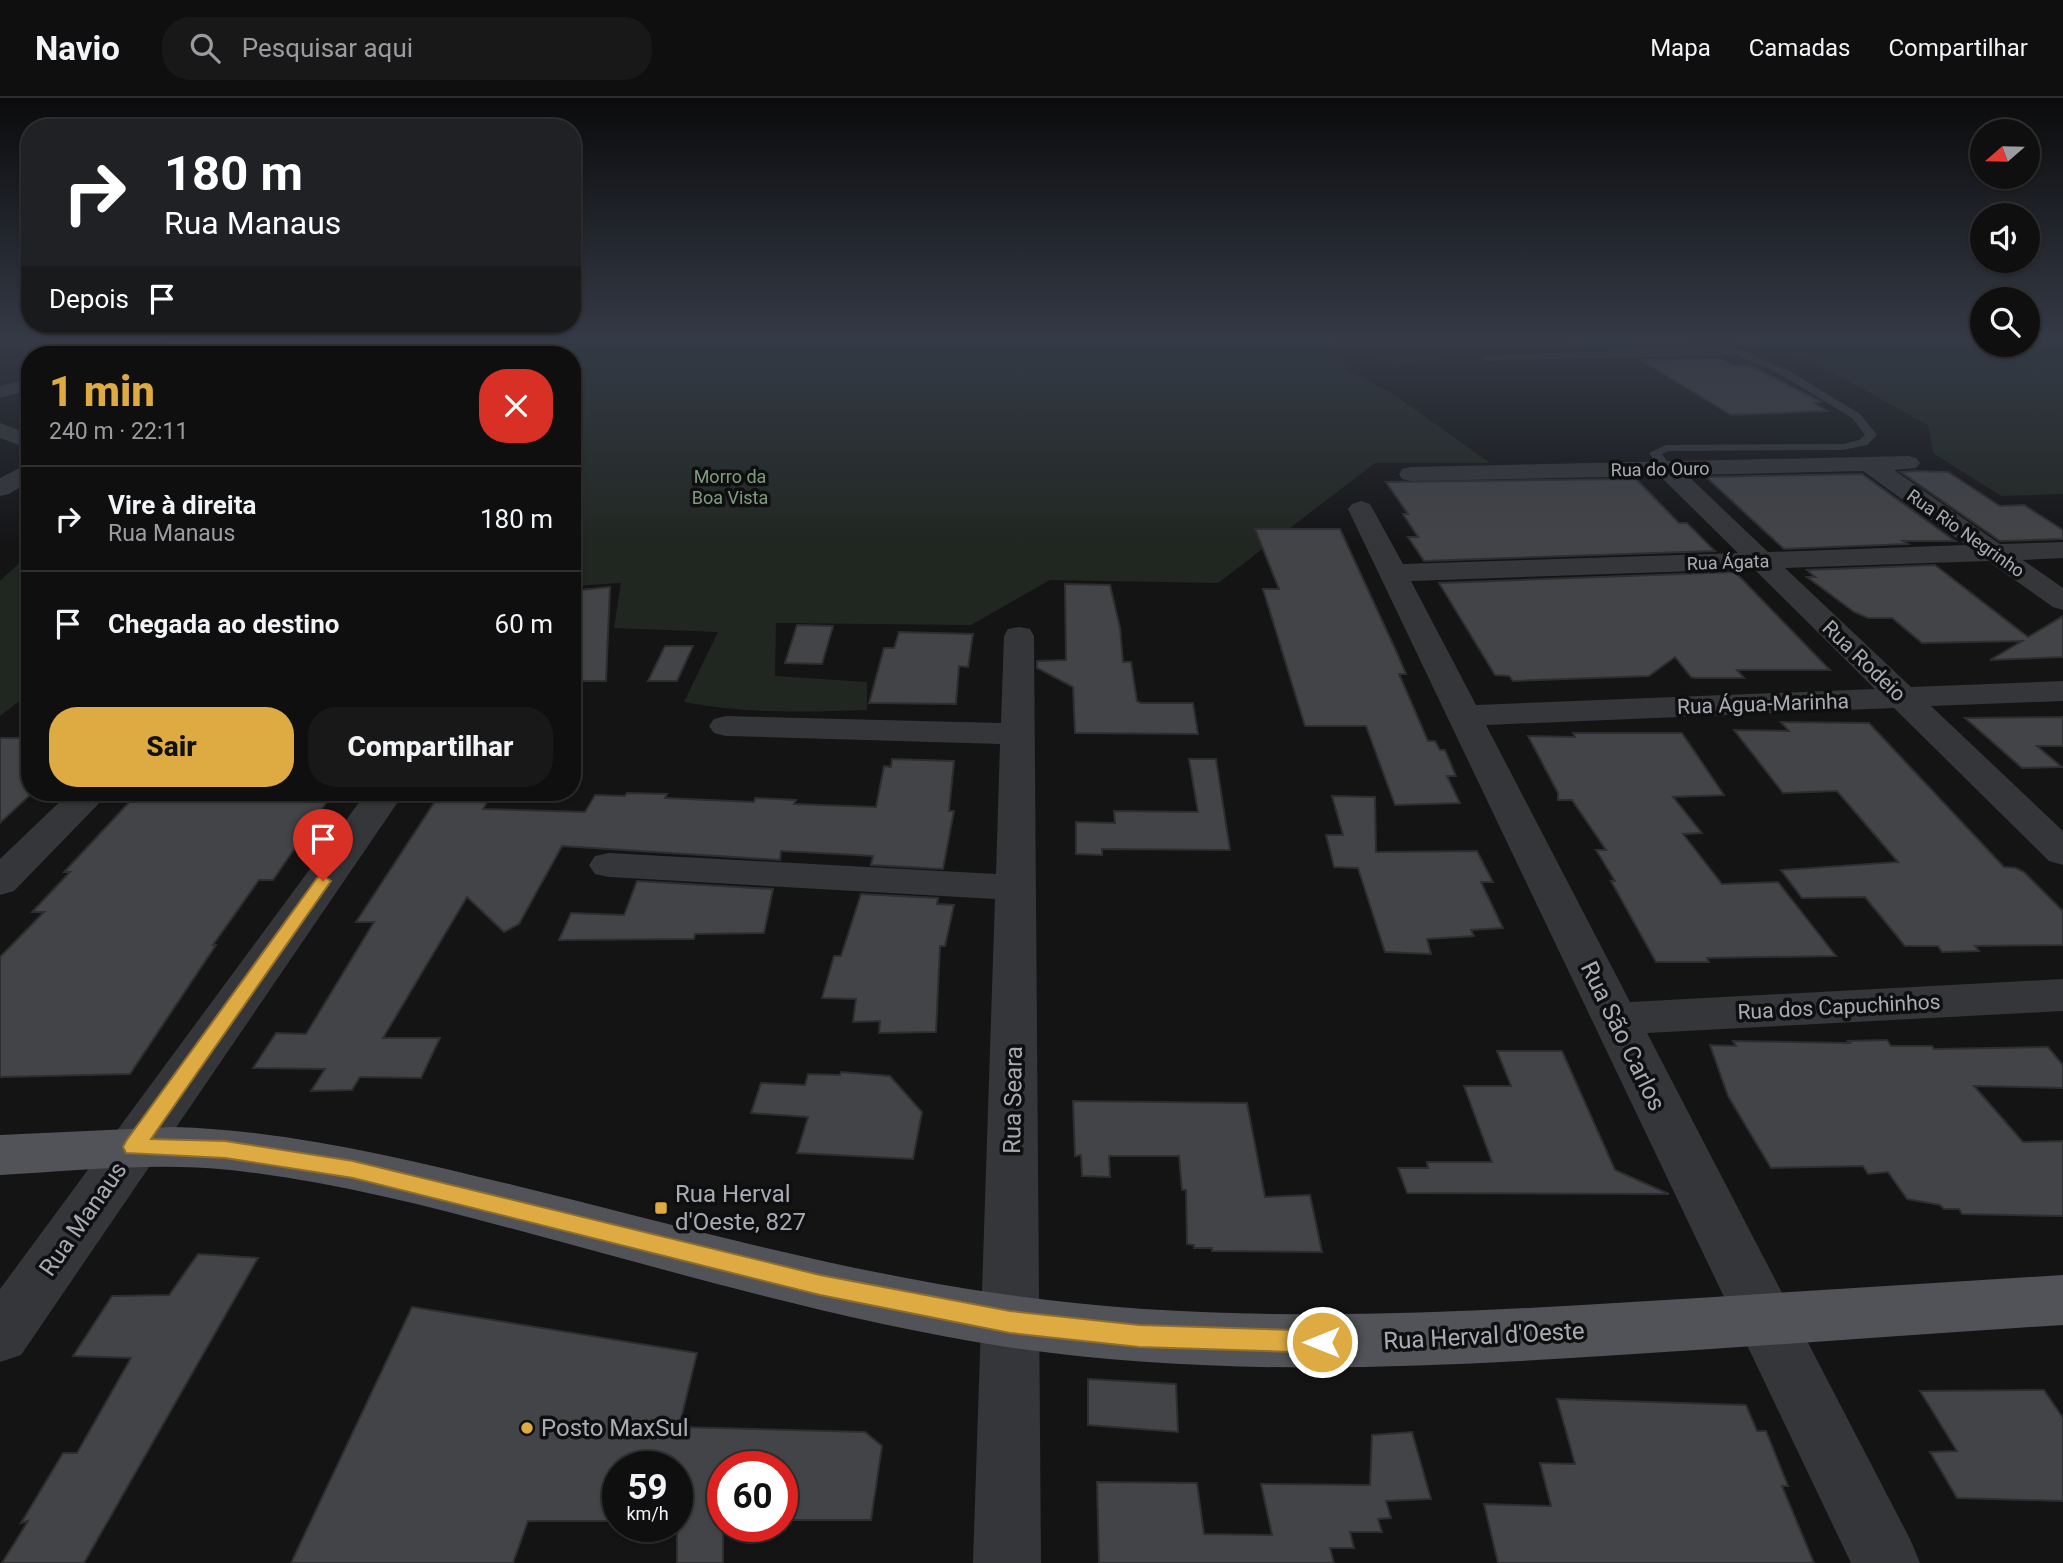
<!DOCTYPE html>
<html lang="pt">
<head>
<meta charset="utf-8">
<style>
  :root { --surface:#0f0f10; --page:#181819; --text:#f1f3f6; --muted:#9b9c9f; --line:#2f2f30; --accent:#deaa42 }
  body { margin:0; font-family:Roboto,sans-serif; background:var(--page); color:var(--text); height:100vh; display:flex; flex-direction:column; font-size:26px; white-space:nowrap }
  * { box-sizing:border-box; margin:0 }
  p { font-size:23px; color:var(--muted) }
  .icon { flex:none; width:38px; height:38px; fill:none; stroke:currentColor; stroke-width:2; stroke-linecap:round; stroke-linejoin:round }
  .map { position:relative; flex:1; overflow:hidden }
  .panel { position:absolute; left:21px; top:248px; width:560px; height:455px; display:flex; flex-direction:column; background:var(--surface); border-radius:28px; box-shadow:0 2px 5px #0004,0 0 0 2px var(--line) }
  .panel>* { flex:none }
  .guide { position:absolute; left:21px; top:21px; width:560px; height:214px; border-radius:28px; box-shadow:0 2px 5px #0004,0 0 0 2px var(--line); background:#202124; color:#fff; overflow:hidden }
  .needle { width:46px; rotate:250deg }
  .tools { position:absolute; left:1970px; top:21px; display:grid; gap:14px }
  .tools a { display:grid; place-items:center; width:70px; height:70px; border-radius:50%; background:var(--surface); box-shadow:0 2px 5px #0004,0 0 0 2px var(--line); font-size:35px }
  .speed { position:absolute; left:602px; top:1353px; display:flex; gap:14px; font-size:35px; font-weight:700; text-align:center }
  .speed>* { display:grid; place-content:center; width:91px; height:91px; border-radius:50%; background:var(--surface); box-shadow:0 2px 5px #0004,0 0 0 2px var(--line); line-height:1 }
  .speed small { font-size:18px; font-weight:400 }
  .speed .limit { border:10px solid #d22; background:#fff; color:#111 }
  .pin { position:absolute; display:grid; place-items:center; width:60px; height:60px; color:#fff; margin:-72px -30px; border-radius:50% 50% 50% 0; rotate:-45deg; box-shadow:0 0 7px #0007 }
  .pin .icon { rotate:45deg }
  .me { position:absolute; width:77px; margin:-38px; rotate:270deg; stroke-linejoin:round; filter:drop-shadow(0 0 5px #0008) }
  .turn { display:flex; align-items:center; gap:24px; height:147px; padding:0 28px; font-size:32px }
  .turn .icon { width:91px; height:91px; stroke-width:2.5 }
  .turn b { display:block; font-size:49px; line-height:60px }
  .then { display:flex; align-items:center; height:66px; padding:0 28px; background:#0003; gap:14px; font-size:26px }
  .round { display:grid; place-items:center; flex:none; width:74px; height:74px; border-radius:28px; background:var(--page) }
  .head { display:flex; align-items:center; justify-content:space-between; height:119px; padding:0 28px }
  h1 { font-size:42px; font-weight:800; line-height:52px; color:var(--accent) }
  .primary-button { display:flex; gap:14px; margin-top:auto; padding:14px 28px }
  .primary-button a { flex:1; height:80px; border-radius:28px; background:var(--accent); color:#111; font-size:28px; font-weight:800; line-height:80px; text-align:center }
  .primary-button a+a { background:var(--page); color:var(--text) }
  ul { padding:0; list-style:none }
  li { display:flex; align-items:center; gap:21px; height:105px; padding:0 28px; border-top:2px solid var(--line) }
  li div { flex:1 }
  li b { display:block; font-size:26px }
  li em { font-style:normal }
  header { display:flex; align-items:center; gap:42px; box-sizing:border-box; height:98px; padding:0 35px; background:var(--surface); border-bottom:2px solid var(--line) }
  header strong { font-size:33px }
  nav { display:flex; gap:38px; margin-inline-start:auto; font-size:24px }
  .search { width:490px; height:63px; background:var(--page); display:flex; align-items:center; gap:18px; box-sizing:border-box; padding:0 24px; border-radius:28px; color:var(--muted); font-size:26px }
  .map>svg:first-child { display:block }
  .green { fill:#202721 }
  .building { fill:#434448; stroke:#2e2e31; stroke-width:2 }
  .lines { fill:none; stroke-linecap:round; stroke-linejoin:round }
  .lane { fill:#35363a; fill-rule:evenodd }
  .street { fill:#35363a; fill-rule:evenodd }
  .primary { fill:#515358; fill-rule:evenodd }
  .route { fill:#deaa42; stroke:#906e2b; stroke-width:2 }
  .poi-dot { fill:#deaa42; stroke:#0f0f10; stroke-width:2.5 }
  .labels { text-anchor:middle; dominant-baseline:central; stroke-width:7; stroke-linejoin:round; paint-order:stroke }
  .far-street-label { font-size:18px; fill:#a7abb4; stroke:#0f0f10 }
  .far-park-label { font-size:18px; fill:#809d81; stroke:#0f0f10 }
  .street-label { font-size:21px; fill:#a7abb4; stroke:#0f0f10 }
  .near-street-label { font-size:24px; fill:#a7abb4; stroke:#0f0f10 }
  .near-poi-label { font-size:24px; fill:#a7abb4; stroke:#0f0f10; text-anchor:start }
</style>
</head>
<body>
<header>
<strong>Navio</strong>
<div class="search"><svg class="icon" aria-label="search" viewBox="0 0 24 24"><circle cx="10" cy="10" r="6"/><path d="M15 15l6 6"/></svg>Pesquisar aqui</div>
<nav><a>Mapa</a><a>Camadas</a><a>Compartilhar</a></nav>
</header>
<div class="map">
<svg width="2063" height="1465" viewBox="0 0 2063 1465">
  <rect width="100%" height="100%" fill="#141415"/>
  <g class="green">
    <path d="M315 243H1328L1346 271 1390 294 1490 365H1375L1218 485 1050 482 971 527 776 525 775 578 867 584V612C805 614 745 616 684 604L718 534 614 530 621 485 572 488V456L576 446H572V257H255Z"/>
    <polygon points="1570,243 1682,243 1694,251 1582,252"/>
    <polygon points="1741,243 1983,243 1983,247 2063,243 2063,396 2001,398 1933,355 1928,327 1808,261 1761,251"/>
    <polygon points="1431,256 1443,265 1389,267 1378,258"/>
    <polygon points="30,455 30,595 0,618 0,483"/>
  </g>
  <g class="building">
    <polygon points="1720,260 1734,268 1749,267 1816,301 1821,304 1814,305 1827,313 1731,317 1641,262"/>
    <polygon points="1916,373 1948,374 2000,408 2024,407 2063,432 2063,441 2000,443 1901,374"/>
    <polygon points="1862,376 1955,443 1903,443 1908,446 1784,451 1706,379"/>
    <polygon points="1636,381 1679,425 1687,425 1715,453 1424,463 1408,439 1418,439 1403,416 1408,416 1386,384"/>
    <polygon points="1255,431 1340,431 1397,555 1406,576 1399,576 1428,643 1435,643 1440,652 1445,652 1456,678 1447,678 1460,705 1395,707 1366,628 1305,628 1263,491 1279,491"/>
    <polygon points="1935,467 2028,539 2063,518 2063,559 1990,562 2022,543 1922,545 1892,520 1868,520 1854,514 1807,479 1815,479 1807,472"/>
    <polygon points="1735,474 1830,572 1737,572 1744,580 1695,580 1691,579 1675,559 1649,578 1513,583 1509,578 1495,577 1439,485"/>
    <polygon points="1065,486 1110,487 1120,530 1123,564 1131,564 1137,603 1141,605 1193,605 1198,636 1075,635 1073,589 1037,570 1037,563 1066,562"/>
    <polygon points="610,489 606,583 572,583 572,493"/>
    <polygon points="797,527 833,528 822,566 785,565"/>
    <polygon points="899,534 973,536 968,569 959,568 956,606 869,605 884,550 894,550"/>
    <polygon points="665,548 693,548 677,583 648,583"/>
    <polygon points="2063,619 2063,648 2037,648 2062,669 2022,670 1965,620"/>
    <polygon points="1781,624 1869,625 2004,769 2016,770 2024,774 2063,813 2063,847 1975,848 1979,853 1942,854 1938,848 1905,848 1865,799 1802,800 1781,772 1898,764 1837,693 1783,695 1734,632 1789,633"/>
    <polygon points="1573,635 1682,635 1724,697 1673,699 1702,735 1683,736 1722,786 1778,784 1836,858 1707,860 1709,864 1656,864 1611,783 1615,783 1596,752 1606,752 1572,702 1558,702 1558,695 1528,638 1575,639"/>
    <polygon points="0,640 30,640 30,697 0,725"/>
    <polygon points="892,661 954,663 949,713 954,713 943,771 871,767 873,758 839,756 781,753 780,762 562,748 519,826 504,834 467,799 383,940 440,940 421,980 360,979 352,992 311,993 325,971 253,970 276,935 306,936 374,824 356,824 436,702 444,695 492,695 483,711 585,714 595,697 625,698 627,695 667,696 665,700 754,704 755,700 796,702 794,706 876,709 884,668 891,669"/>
    <polygon points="1189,661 1216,661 1230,752 1102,751 1102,757 1076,756 1076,724 1115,725 1114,713 1198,714"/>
    <polygon points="333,695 273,782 259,782 213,847 216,847 130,976 0,979 0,859 44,814 32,814 70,774 64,774 136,697"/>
    <polygon points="1332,698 1375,699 1376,754 1477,753 1493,784 1481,784 1503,830 1471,832 1474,838 1427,841 1431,856 1385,854 1358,770 1334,769 1326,737 1343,737"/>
    <polygon points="637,783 773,791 764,835 695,836 694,841 559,842 571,815 624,817"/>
    <polygon points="861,796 938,800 937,806 954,807 945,848 940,848 936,934 879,935 880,923 853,924 856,901 822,900 834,858 841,858"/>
    <polygon points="1887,942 1891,948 1932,948 1934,951 2048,949 2063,967 2063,990 1974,988 2023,1044 2063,1043 2063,1118 1962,1116 1959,1111 1944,1111 1940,1107 1907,1101 1888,1074 1868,1076 1863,1068 1771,1070 1728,998 1710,947 1736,948 1733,943 1850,945 1848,943"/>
    <polygon points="1497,953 1562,953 1615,1072 1669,1096 1407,1095 1398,1070 1428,1070 1427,1064 1492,1064 1464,988 1511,988"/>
    <polygon points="841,974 890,978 922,1014 913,1061 797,1055 808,1019 751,1015 761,985 805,987 808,976 840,977"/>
    <polygon points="1073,1003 1247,1005 1265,1099 1310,1097 1322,1154 1212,1153 1212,1150 1194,1150 1194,1147 1187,1146 1186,1092 1182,1092 1179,1058 1109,1058 1110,1079 1082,1078 1081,1057 1075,1058"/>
    <polygon points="198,1156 258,1160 84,1465 2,1465 28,1423 21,1425 63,1355 77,1355 131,1260 73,1258 112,1198 169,1197"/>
    <polygon points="412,1209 697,1255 679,1329 865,1334 882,1348 871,1422 782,1422 782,1368 723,1368 723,1465 677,1465 677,1368 618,1368 618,1423 528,1423 513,1465 291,1465"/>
    <polygon points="1088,1281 1176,1286 1178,1334 1088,1327"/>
    <polygon points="2044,1292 2063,1320 2063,1403 1957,1400 1930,1354 1957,1353 1920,1293"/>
    <polygon points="1557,1301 1746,1307 1757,1333 1766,1333 1788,1388 1782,1388 1814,1465 1498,1465 1484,1406 1551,1408 1540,1365 1575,1366"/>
    <polygon points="1412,1334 1431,1401 1386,1403 1391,1420 1378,1421 1382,1434 1350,1434 1354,1450 1330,1450 1334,1465 1099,1465 1097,1384 1197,1385 1204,1436 1272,1437 1261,1386 1370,1387 1372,1337"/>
  </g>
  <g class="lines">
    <polygon class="lane" points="1723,249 1741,252 1786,271 1860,316 1877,337 1867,347 1843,352 1668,353 1662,356 1672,370 1666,374 1662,373 1649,355 1666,347 1843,346 1859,342 1865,337 1852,320 1778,275 1736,257 1487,263 1482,260 1487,257"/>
    <g class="street">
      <polygon points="171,243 203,243 201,247 162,257 130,257 133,253"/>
      <polygon points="30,280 30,292 0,300 0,288"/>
      <polygon points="0,325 30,336 30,351 0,340"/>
      <path d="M1908 358 1916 360 1920 365 1916 370 1894 372 2000 446 2063 444V460L2023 462 2063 490V512L2053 509 1988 463 1785 470 1911 589 2063 583V603L1931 608 2063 733V767L2049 763 1894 610 1486 627 1630 904 2063 881V913L1647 935 1910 1441 1920 1465H1851L1348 411 1352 406 1361 403 1370 406 1403 466 1738 455 1660 378 1411 383 1402 381 1399 376 1402 371 1411 369ZM1863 373 1966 447 1768 454 1687 377ZM1754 471 1875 591 1476 607 1411 483Z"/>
      <polygon points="30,365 30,383 9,396 0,398 0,380"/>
      <polygon points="1019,529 1030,531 1034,538 1041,1465 973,1465 995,801 609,779 595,776 589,767 595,758 609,755 996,776 1000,646 726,638 714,635 709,628 714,621 726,618 1001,625 1004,538 1008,531"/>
      <polygon points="69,695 109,695 14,793 0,797 0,761"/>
      <polygon points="366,695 404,695 21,1257 0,1264 0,1191"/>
    </g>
    <path class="primary" d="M173 1029C288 1032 401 1060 513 1087 677 1127 841 1174 1009 1197 1216 1226 1424 1217 1632 1204 1776 1195 1919 1186 2063 1177V1227C1920 1236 1777 1247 1634 1256 1425 1270 1215 1280 1007 1249 855 1226 706 1183 558 1143 450 1114 341 1084 230 1072 154 1064 76 1073 0 1077V1037Z"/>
  </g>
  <linearGradient id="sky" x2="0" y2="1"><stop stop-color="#0b0b0c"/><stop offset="0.54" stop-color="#343a46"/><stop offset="1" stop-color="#343a46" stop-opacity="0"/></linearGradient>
  <rect width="2063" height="448" fill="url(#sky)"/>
  <polygon class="route" points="323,778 331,783 151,1041 225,1043 353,1063 820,1177 1010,1213 1139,1227 1322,1233 1330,1236 1334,1244 1330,1252 1322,1255 1139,1249 1010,1235 820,1197 353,1080 225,1060 126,1055 123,1049 126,1043 317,780"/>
  <g class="poi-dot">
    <rect x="654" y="1103" width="14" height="14" rx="3.5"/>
    <circle cx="527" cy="1330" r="7"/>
  </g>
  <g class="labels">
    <g class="far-street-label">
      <text transform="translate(1660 371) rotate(-1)">Rua do Ouro</text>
      <text transform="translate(1966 435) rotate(35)">Rua Rio Negrinho</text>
      <text transform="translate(1728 464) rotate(-2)">Rua Ágata</text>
    </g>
    <g class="far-park-label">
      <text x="730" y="378">Morro da<tspan x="730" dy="21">Boa Vista</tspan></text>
    </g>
    <g class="street-label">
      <text transform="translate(1864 563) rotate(44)">Rua Rodeio</text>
      <text transform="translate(1763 606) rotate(-2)">Rua Água-Marinha</text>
      <text transform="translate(1839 909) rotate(-3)">Rua dos Capuchinhos</text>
    </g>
    <g class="near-street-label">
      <text transform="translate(1623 938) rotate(64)">Rua São Carlos</text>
      <text transform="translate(1013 1002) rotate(-89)">Rua Seara</text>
      <text transform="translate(83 1121) rotate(-55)">Rua Manaus</text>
      <text transform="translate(1484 1238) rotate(-3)">Rua Herval d'Oeste</text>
    </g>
    <g class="near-poi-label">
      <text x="675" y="1096">Rua Herval<tspan x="675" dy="28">d'Oeste, 827</tspan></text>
      <text x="541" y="1330">Posto MaxSul</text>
    </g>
  </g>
</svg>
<div class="tools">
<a><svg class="needle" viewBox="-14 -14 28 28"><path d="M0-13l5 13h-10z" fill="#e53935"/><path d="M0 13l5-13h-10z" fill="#9b9c9f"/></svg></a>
<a><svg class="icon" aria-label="sound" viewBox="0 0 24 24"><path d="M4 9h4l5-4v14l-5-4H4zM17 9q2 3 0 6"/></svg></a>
<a><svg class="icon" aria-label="search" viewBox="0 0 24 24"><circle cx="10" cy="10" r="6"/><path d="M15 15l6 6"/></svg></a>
</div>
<div class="speed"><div>59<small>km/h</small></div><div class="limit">60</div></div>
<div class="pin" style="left:323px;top:783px;background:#d93025"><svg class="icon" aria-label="arrive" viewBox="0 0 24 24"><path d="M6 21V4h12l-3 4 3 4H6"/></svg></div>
<svg class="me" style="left:1322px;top:1244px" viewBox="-20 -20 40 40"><circle r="17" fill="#deaa42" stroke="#fff" stroke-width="3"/><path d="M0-11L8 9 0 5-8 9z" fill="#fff"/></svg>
<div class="guide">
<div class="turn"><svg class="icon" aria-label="right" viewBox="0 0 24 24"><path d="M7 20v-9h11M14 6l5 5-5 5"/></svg><div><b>180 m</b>Rua Manaus</div></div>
<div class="then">Depois<svg class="icon" aria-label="arrive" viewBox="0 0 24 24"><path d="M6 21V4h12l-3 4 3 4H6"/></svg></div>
</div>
<section class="panel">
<div class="head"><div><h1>1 min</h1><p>240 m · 22:11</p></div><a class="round" style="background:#d93025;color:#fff"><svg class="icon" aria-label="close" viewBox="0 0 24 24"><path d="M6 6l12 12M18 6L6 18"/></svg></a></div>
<ul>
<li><svg class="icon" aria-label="right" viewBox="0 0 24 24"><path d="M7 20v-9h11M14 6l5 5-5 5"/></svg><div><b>Vire à direita</b><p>Rua Manaus</p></div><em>180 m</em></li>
<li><svg class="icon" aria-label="arrive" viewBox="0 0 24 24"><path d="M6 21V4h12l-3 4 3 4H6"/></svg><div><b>Chegada ao destino</b></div><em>60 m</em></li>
</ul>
<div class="primary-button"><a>Sair</a><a>Compartilhar</a></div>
</section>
</div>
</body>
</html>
